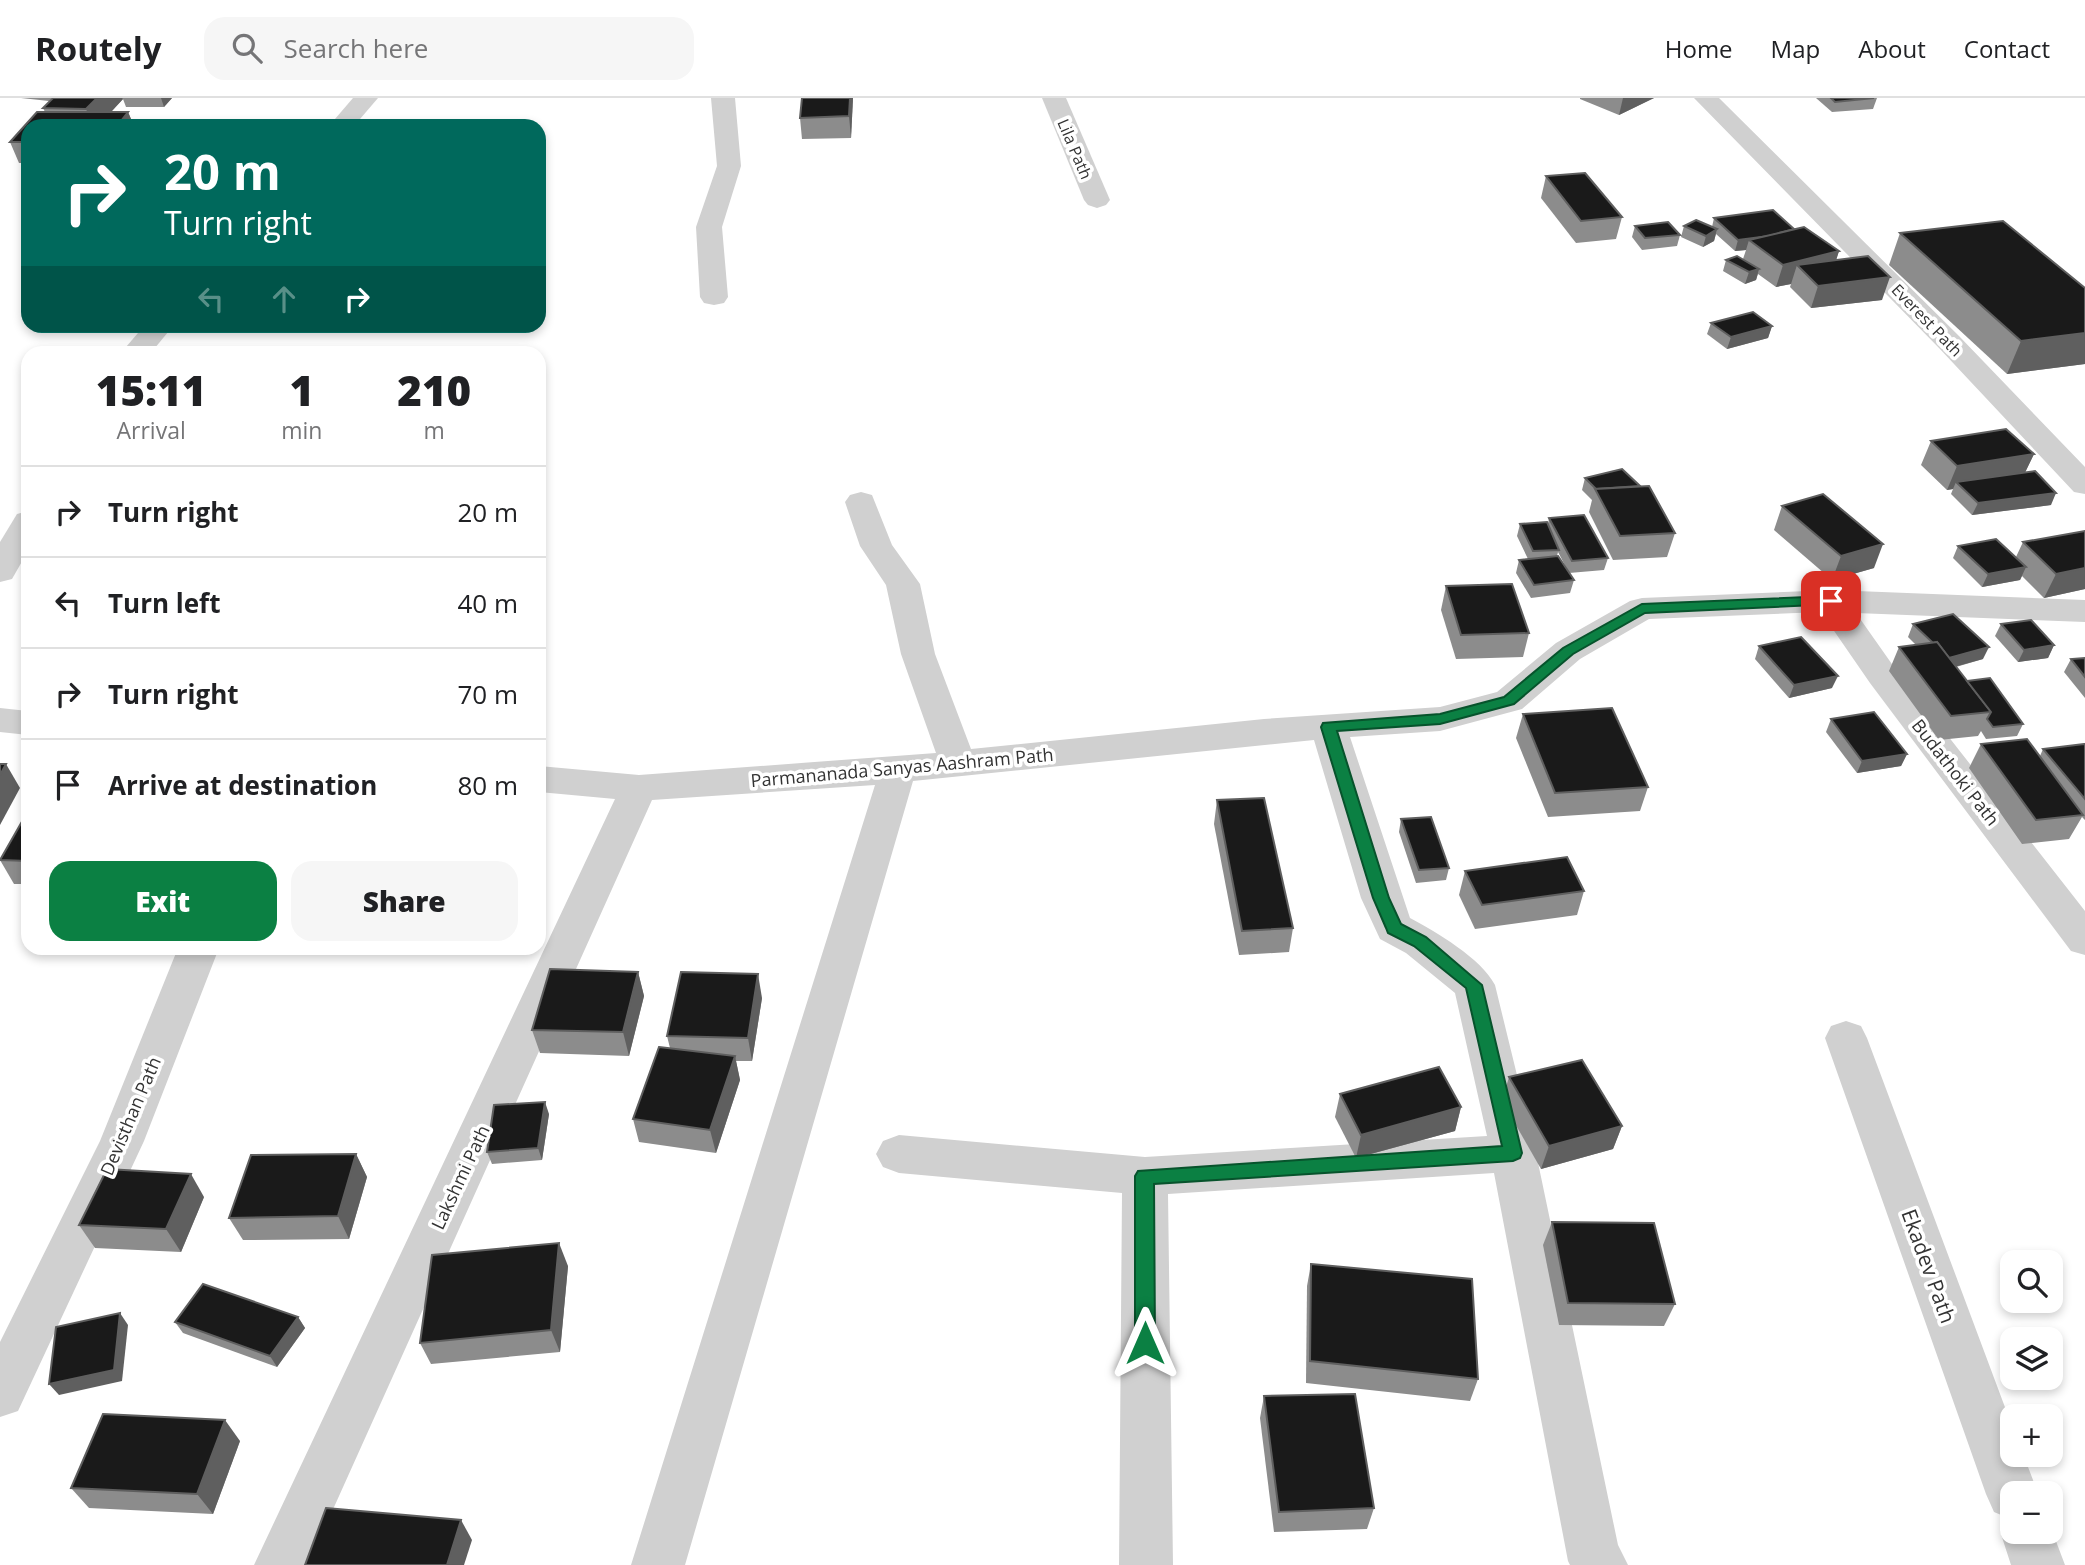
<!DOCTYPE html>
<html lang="en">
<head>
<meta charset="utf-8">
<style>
  :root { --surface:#fff; --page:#f6f6f6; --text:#202124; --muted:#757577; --line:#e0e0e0; --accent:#0b8043 }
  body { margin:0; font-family:"Open Sans",sans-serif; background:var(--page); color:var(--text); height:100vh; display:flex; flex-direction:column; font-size:26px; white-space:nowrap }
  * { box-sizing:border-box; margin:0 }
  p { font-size:23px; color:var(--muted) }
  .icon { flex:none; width:38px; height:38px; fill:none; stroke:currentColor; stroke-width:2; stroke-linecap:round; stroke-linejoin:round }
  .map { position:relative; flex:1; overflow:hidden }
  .details { position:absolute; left:21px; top:248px; width:525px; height:609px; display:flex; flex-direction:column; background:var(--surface); border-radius:21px; box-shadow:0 4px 10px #0003 }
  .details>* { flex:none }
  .banner { position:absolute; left:21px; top:21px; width:525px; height:214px; border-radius:21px; box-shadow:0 4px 10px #0003; background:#00695c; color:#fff; overflow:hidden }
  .tools { position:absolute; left:2000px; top:1152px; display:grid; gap:14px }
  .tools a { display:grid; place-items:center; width:63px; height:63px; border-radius:14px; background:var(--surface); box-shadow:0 4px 10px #0003; font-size:35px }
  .pin { position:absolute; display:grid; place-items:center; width:60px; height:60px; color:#fff; margin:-30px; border-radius:14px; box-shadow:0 4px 10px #0006 }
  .me { position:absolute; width:77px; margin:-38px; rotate:0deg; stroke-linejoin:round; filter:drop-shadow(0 0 5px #0008) }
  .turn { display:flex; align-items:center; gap:24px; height:147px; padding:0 28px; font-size:32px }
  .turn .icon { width:91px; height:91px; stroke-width:2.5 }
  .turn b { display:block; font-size:49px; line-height:60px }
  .lanes { display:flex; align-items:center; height:66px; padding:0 28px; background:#0003; justify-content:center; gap:35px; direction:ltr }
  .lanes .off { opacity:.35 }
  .eta { display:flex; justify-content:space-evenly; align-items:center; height:119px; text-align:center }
  .eta b { font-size:42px; font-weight:800; line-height:49px }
  .cta { display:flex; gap:14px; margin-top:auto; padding:14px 28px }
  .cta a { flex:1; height:80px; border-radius:21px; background:var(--accent); color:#fff; font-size:28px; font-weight:800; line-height:80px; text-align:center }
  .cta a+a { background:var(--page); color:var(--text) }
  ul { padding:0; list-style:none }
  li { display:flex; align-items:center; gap:21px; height:91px; padding:0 28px; border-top:2px solid var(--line) }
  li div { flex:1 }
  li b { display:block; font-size:26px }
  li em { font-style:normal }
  header { display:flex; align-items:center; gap:42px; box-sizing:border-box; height:98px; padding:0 35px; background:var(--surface); border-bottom:2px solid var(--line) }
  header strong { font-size:33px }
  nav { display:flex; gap:38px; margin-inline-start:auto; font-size:24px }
  .search { width:490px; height:63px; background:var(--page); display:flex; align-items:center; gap:18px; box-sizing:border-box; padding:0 24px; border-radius:21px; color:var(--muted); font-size:26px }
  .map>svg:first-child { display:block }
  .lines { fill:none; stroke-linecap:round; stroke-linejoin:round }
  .minor { fill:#d0d0d0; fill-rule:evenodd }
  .wall { fill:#8c8c8c }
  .shaded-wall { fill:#5f5f5f }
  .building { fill:#1a1a1a; stroke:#5f5f5f; stroke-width:2 }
  .route { fill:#0b8043; stroke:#07532c; stroke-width:2 }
  .labels { text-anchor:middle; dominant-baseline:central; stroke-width:7; stroke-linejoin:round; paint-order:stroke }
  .far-street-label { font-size:16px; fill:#333; stroke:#fff }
  .street-label { font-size:18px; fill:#333; stroke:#fff }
  .near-street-label { font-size:21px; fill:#333; stroke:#fff }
</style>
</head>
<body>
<header>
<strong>Routely</strong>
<div class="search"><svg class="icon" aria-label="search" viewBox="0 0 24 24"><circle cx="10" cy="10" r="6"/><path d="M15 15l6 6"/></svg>Search here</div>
<nav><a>Home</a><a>Map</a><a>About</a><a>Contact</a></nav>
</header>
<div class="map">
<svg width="2085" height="1467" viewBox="0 0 2085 1467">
  <rect width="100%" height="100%" fill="#fff"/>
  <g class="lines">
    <g class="minor">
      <polygon points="353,0 378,0 354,28 329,28"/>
      <polygon points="711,0 735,0 741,68 722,129 728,199 724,205 714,207 704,205 700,199 696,129 717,68"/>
      <polygon points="1042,0 1066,0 1110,102 1106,107 1097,110 1088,107 1084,102"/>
      <polygon points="1694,0 1719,0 1959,238 2085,369 2085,396 2074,394 1939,250"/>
      <polygon points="144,228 173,228 150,256 120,256"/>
      <path d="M861 394 872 397 892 447 920 486 935 556 971 651 1264 621 1440 609 1497 594 1556 545 1630 503 1642 500 1831 492 2085 502V524L1856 515 1894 569 2085 813V857L2071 853 1870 585 1821 514 1649 521 1580 561 1522 611 1440 633 1350 639 1410 820C1436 834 1481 860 1495 887L1536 1055 1618 1447 1628 1467H1570L1568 1463 1494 1075 1168 1096 1173 1467H1119L1122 1095 899 1075 883 1069 876 1056 883 1043 899 1037 1145 1059 1487 1038 1455 895 1406 855 1380 841 1361 800 1314 642 913 683 685 1467H631L875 687 652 702 308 1467H254L615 701 539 694V668L639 677 936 655 901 556 886 487 860 448 845 404 850 397Z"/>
      <polygon points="28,413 28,453 12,481 0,484 0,444 17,416"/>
      <polygon points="0,610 28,613 28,637 0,634"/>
      <polygon points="178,850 219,850 144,1043 18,1313 0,1319 0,1244 100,1043"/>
      <polygon points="1846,923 1861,928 1867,940 2012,1328 2012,1356 2023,1356 2038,1395 2012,1395 2012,1433 2051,1433 2051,1430 2065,1467 2011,1467 2000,1433 2006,1419 1994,1414 1986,1396 1825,940 1831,928"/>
    </g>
  </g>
  <g class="wall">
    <polygon points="21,0 52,0 49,3"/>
    <polygon points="53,0 172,0 164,9 126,9 123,1 111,14 128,14 134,28 28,28 28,65 19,65 10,44 37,14 45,14 43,10"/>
    <polygon points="853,0 851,40 802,41 800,20"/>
    <polygon points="1580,0 1654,0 1619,17 1580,1"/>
    <polygon points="1816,0 1877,0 1873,11 1832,14"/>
    <polygon points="1546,78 1622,119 1616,141 1576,145 1541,100"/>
    <polygon points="1714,120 1794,131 1839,153 1836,162 1882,202 1811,210 1790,189 1791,186 1776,189 1758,176 1756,182 1745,186 1723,173 1726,162 1743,161 1746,152 1735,153 1716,136 1714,143 1703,149 1681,139 1684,128 1712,129"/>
    <polygon points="1635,128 1680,137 1677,148 1642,152 1632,139"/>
    <polygon points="1900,135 2085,190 2085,266 2007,276 1889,167"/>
    <polygon points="1711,225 1772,228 1768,240 1727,251 1707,236"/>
    <polygon points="1931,343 2034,356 2025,374 2051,407 1972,417 1951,396 1953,391 1947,392 1921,367"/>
    <polygon points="1585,380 1675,435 1667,459 1613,462 1589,414 1592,402 1582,392"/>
    <polygon points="1782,408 1874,470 1832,482 1774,432"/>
    <polygon points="1549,420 1608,460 1604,472 1569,475 1558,454 1557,458 1574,482 1570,495 1531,500 1516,475 1519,462 1528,461 1517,438 1520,426 1548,426"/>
    <polygon points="2085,433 2085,491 2044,500 2022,478 2020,482 1982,489 1953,460 1958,448 2016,459 2023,444"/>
    <polygon points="1446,488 1529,535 1523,559 1456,561 1441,512"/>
    <polygon points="1913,526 1983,561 1956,569 1967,583 2023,626 2017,638 1986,641 1981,633 1978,638 1939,642 1889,573 1899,549 1916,547 1908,539"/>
    <polygon points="2001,526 2054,547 2048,560 2018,564 1995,538"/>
    <polygon points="1759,548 1832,590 1789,600 1755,561"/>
    <polygon points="2085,560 2085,600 2064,574 2071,561"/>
    <polygon points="1523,616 1648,689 1640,713 1548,719 1516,640"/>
    <polygon points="1831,621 1907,656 1901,668 1857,675 1826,634"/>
    <polygon points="1981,646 2040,658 2043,651 2085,646 2085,722 2082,719 2069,741 2022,746 1969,670"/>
    <polygon points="1217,702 1293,830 1289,854 1239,857 1214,726"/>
    <polygon points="28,713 28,786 14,786 0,762"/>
    <polygon points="1401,721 1449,770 1446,782 1416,785 1399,734"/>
    <polygon points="1465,773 1584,793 1577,817 1475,831 1459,797"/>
    <polygon points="638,874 644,898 629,958 540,955 532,932"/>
    <polygon points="762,900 752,963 736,963 740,982 716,1055 639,1044 633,1021 670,950 667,938"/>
    <polygon points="1509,979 1622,1028 1613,1051 1541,1071 1502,1003"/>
    <polygon points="1340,996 1461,1009 1455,1033 1356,1060 1335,1019"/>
    <polygon points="549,1016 542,1062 492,1066 487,1054"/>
    <polygon points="356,1056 367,1079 349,1141 243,1142 229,1120"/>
    <polygon points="204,1099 181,1154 95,1150 79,1127"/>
    <polygon points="1552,1124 1675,1206 1664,1228 1559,1227 1543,1147"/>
    <polygon points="1311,1166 1478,1281 1470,1303 1306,1285 1307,1188"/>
    <polygon points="568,1168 560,1254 431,1266 420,1245"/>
    <polygon points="298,1219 305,1230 277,1269 183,1235 175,1224"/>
    <polygon points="1264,1298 1374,1410 1367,1431 1274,1434 1260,1320"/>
    <polygon points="240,1343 213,1416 89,1410 71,1390"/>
  </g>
  <g class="shaded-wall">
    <polygon points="97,0 122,0 123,1 98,28 93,28 86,11"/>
    <polygon points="161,0 172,0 164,9"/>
    <polygon points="850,0 853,0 851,40 849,18"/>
    <polygon points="1623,0 1654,0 1619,17"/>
    <polygon points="128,14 134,28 117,28"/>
    <polygon points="1717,131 1714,143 1703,149 1706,138"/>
    <polygon points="1797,134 1749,142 1746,152 1735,153 1738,142"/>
    <polygon points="1839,153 1832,175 1797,167 1791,186 1776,189 1783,167"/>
    <polygon points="1759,171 1756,182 1745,186 1749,174"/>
    <polygon points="1890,179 1882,202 1811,210 1818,188"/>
    <polygon points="1772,228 1768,240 1727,251 1731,239"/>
    <polygon points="2085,235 2085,266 2007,276 2021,243"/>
    <polygon points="2034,356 2023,379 1956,384 1953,391 1947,392 1957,368"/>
    <polygon points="2056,395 2051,407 1972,417 1978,405"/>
    <polygon points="1883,446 1874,470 1832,482 1841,458"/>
    <polygon points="2026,469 2020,482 1982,489 1988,476"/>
    <polygon points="2085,470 2085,491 2044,500 2056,476"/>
    <polygon points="2054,547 2048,560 2018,564 2024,552"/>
    <polygon points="1989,549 1983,561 1943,572 1949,560"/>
    <polygon points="1838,578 1832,590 1789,600 1794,587"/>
    <polygon points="1907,656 1901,668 1857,675 1862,663"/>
    <polygon points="6,666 20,690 0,727 0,677"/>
    <polygon points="638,874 644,898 629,958 623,934"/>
    <polygon points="758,876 762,900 752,963 748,940"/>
    <polygon points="735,958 740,982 716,1055 710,1032"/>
    <polygon points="545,1004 549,1016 542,1062 538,1050"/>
    <polygon points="1461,1009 1455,1033 1356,1060 1361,1037"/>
    <polygon points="1622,1028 1613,1051 1541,1071 1549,1048"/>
    <polygon points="356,1056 367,1079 349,1141 338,1118"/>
    <polygon points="191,1076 204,1099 181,1154 166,1131"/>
    <polygon points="559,1145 568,1168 560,1254 551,1232"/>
    <polygon points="120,1215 128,1227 122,1283 59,1297 49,1286"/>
    <polygon points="298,1219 305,1230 277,1269 270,1258"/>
    <polygon points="225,1322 240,1343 213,1416 197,1396"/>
    <polygon points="461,1422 472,1442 464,1467 447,1467"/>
  </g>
  <g class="building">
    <polygon points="53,0 97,0 86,11 43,10"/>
    <polygon points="802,0 850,0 849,18 800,20"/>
    <polygon points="1831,0 1874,0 1835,4"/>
    <polygon points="37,14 128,14 117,28 28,28 28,44 10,44"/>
    <polygon points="1585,75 1622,119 1581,123 1546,78"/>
    <polygon points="1773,112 1794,131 1769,138 1738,142 1714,120"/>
    <polygon points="1696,122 1717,131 1706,138 1684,128"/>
    <polygon points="2003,123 2085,190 2085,235 2021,243 1900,135"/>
    <polygon points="1668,124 1680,137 1645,140 1635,128"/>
    <polygon points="1804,129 1839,153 1783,167 1749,142"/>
    <polygon points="1737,158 1759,171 1749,174 1726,162"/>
    <polygon points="1868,158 1890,179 1818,188 1797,167"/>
    <polygon points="1753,214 1772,228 1731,239 1711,225"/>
    <polygon points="2006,331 2034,356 1957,368 1931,343"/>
    <polygon points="1622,371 1640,388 1596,391 1585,380"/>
    <polygon points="2035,373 2056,395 1978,405 1956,384"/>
    <polygon points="1649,388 1675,435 1620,438 1595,391"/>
    <polygon points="1823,396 1883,446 1841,458 1782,408"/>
    <polygon points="1584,417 1608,460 1572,463 1549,420"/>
    <polygon points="1547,424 1559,452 1533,453 1520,426"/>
    <polygon points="2085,433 2085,470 2056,476 2023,444"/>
    <polygon points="1996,441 2026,469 1988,476 1958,448"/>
    <polygon points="1558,458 1574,482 1534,487 1519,462"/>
    <polygon points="1512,486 1529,535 1461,537 1446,488"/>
    <polygon points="1953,516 1989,549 1949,560 1937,544 1933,545 1913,526"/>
    <polygon points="2031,522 2054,547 2024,552 2001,526"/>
    <polygon points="1801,539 1838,578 1794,587 1759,548"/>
    <polygon points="1937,544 1991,614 1951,618 1899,549"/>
    <polygon points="2085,560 2085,579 2071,561"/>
    <polygon points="1990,580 2023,626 1993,629 1987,621 1991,614 1967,583"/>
    <polygon points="1612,610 1648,689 1555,695 1523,616"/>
    <polygon points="1874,614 1907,656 1862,663 1831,621"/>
    <polygon points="2027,641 2083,717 2036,722 1981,646"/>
    <polygon points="2084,646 2085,646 2085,701 2043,651"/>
    <polygon points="0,666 6,666 0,677"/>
    <polygon points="1264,700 1293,830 1242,833 1217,702"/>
    <polygon points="28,713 28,763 0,762"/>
    <polygon points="1431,719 1449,770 1419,772 1401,721"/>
    <polygon points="1567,759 1584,793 1482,807 1465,773"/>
    <polygon points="550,871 638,874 623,934 532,932"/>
    <polygon points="681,874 758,876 748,940 667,938"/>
    <polygon points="659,949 735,958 710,1032 633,1021"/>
    <polygon points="1582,962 1622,1028 1549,1048 1509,979"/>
    <polygon points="1439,969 1461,1009 1361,1037 1340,996"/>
    <polygon points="545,1004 538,1050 487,1054 494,1007"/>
    <polygon points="356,1056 338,1118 229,1120 251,1057"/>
    <polygon points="107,1071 191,1076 166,1131 79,1127"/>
    <polygon points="1552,1124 1654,1125 1675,1206 1568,1205"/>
    <polygon points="559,1145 551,1232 420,1245 432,1157"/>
    <polygon points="1311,1166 1472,1181 1478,1281 1310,1263"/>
    <polygon points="203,1186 298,1219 270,1258 175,1224"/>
    <polygon points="120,1215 114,1272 49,1286 56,1229"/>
    <polygon points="1355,1296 1374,1410 1279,1414 1264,1298"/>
    <polygon points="103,1316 225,1322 197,1396 71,1390"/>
    <polygon points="326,1410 461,1422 447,1467 305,1467"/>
  </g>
  <polygon class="route" points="1831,498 1836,500 1836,506 1645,515 1573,556 1514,606 1440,626 1337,633 1389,800 1401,826 1426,839 1482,887 1522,1055 1520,1060 1513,1063 1154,1086 1155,1245 1152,1251 1145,1254 1138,1251 1135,1245 1135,1078 1138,1073 1502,1048 1466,890 1414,848 1388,835 1386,830 1373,800 1321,629 1323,625 1440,616 1504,599 1563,550 1642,506"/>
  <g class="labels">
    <g class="far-street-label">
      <text transform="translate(1075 51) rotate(67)">Lila Path</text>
      <text transform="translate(1927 222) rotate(46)">Everest Path</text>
    </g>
    <g class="street-label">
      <text transform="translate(902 669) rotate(-5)">Parmananada Sanyas Aashram Path</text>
      <text transform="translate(1956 674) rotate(52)">Budathoki Path</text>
      <text transform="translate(130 1018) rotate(-67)">Devisthan Path</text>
      <text transform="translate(460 1079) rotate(-65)">Lakshmi Path</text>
    </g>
    <g class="near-street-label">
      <text transform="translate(1929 1168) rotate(70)">Ekadev Path</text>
    </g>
  </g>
</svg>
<div class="tools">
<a><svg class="icon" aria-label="search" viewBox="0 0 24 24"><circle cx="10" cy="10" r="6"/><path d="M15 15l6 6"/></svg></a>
<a><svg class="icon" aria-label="layers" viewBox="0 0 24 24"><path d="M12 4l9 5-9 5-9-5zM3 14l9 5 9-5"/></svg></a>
<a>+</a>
<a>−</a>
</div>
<div class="pin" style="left:1831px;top:503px;background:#d93025"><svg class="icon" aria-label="arrive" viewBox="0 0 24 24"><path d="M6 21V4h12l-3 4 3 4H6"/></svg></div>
<svg class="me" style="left:1145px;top:1245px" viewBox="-20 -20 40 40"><path d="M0-17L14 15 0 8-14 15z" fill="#0b8043" stroke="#fff" stroke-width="4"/></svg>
<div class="banner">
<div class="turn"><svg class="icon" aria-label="right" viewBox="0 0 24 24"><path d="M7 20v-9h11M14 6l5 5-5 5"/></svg><div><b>20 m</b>Turn right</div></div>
<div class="lanes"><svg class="icon off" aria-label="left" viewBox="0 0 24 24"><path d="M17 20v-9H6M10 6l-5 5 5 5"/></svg><svg class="icon off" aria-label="ahead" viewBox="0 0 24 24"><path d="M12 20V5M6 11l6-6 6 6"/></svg><svg class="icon" aria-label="right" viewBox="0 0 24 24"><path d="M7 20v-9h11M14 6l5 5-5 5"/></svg></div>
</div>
<section class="details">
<div class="eta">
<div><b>15:11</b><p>Arrival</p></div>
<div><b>1</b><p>min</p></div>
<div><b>210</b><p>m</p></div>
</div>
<ul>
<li><svg class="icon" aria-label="right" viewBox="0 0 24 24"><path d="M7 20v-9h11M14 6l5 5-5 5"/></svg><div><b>Turn right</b></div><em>20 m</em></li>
<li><svg class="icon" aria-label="left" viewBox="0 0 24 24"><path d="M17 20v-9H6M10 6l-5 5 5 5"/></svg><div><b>Turn left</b></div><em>40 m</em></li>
<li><svg class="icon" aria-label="right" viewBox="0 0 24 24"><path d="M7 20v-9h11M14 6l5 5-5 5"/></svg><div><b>Turn right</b></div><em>70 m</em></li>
<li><svg class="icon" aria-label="arrive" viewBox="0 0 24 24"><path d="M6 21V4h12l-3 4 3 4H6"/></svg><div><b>Arrive at destination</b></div><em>80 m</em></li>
</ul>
<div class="cta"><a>Exit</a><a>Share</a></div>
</section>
</div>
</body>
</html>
